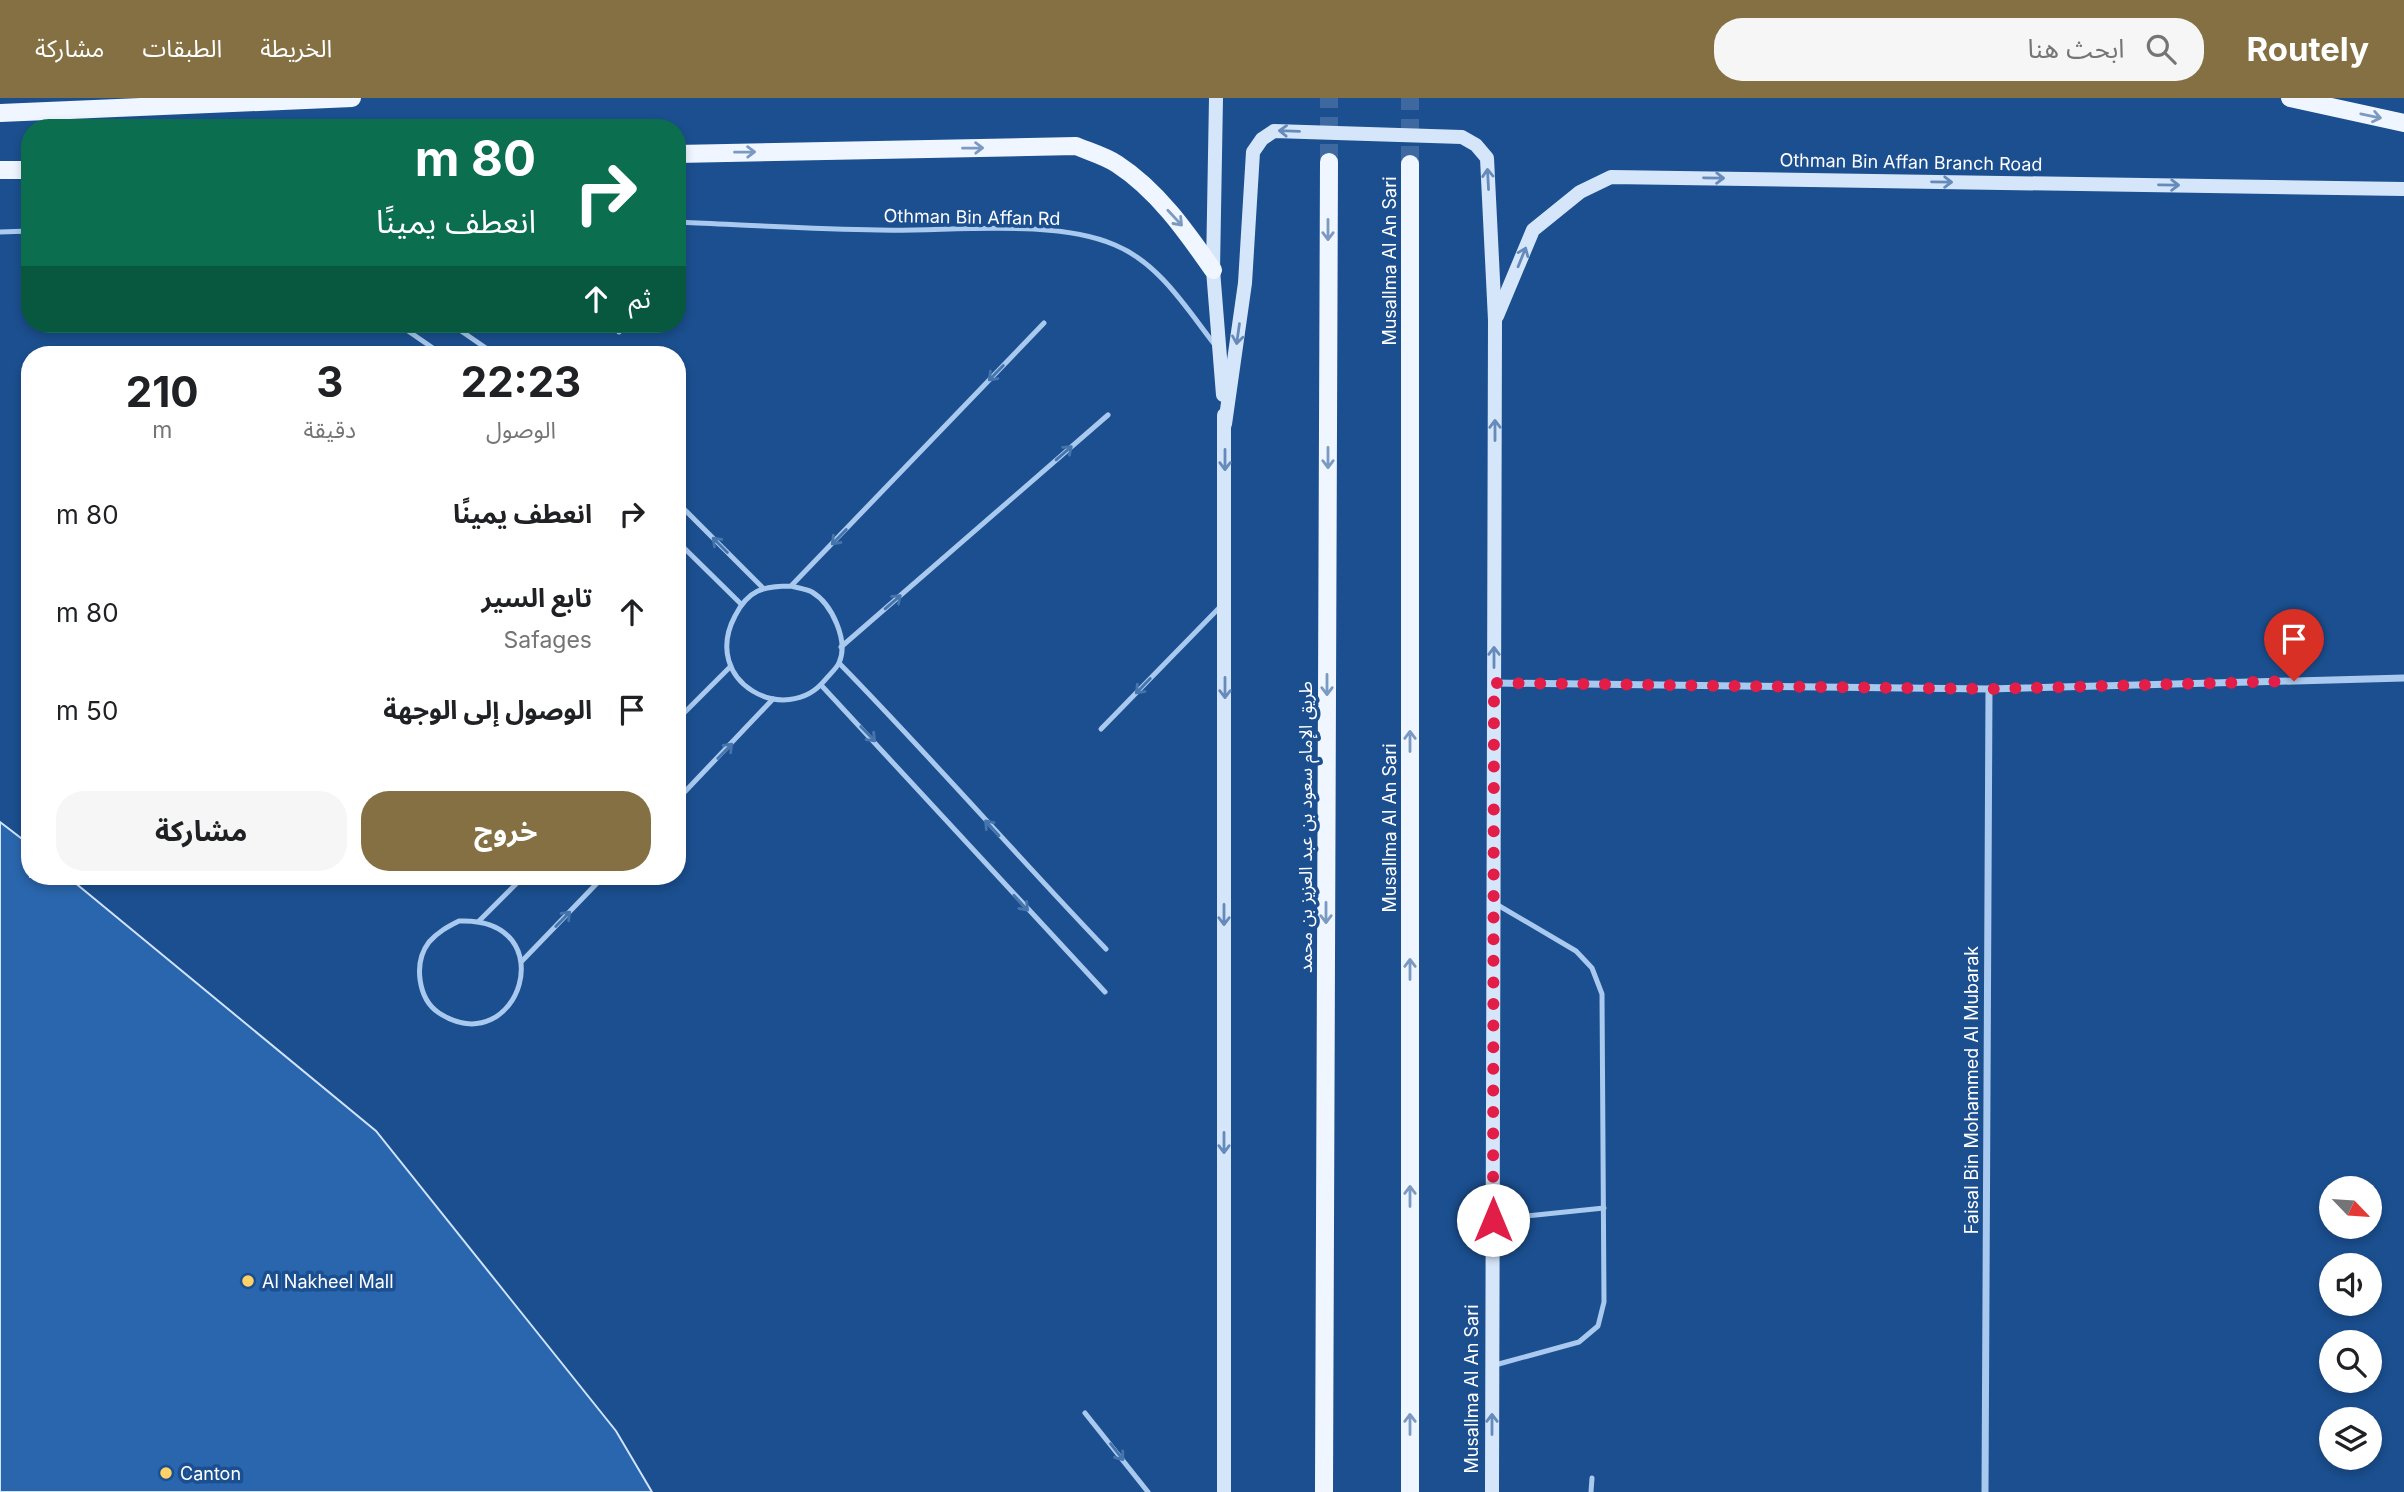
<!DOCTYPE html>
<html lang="ar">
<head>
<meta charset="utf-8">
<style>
  :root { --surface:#fff; --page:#f6f6f6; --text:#202124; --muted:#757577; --accent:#847042 }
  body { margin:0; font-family:Inter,"Noto Sans Arabic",sans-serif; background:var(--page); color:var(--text); direction:rtl; height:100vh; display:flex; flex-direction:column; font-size:26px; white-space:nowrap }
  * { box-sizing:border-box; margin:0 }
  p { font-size:23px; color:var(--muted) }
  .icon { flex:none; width:38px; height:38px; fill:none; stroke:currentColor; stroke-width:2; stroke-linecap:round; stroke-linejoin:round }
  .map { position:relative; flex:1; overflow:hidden; direction:ltr }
  .panel { position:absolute; left:21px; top:248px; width:665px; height:539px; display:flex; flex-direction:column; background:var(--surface); border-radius:28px; box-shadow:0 4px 10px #0003; direction:rtl }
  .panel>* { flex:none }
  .hud { position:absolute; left:21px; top:21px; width:665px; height:214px; border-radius:28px; box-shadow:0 4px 10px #0003; direction:rtl; background:#0b6e4f; color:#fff; overflow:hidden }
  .needle { width:46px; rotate:115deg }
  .tools { position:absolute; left:2319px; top:1078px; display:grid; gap:14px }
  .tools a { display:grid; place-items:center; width:63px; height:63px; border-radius:50%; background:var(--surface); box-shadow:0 4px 10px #0003; font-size:35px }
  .pin { position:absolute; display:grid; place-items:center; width:60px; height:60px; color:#fff; margin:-72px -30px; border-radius:50% 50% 50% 0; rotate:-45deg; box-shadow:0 0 7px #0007 }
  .pin .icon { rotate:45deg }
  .me { position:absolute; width:77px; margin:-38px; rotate:0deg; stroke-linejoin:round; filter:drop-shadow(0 0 5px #0008) }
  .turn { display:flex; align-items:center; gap:24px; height:147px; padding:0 35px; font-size:32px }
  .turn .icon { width:91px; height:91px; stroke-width:2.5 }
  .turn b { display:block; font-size:49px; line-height:60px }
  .then { display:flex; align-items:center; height:66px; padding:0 35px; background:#0003; gap:14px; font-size:26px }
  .eta { display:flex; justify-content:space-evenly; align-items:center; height:119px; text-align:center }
  .eta b { font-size:42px; font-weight:700; line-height:49px }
  .cta { display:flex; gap:14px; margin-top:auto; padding:14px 35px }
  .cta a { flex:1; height:80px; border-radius:28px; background:var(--accent); color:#fff; font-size:28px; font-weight:700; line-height:80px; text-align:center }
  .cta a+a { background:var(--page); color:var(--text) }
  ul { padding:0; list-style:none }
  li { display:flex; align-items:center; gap:21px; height:98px; padding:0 35px }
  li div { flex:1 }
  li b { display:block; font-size:26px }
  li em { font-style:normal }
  header { display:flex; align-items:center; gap:42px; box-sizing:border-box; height:98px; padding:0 35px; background:var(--accent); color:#fff }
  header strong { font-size:33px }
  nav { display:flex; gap:38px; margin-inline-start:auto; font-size:24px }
  .search { width:490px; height:63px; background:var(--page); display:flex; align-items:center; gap:18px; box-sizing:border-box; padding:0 24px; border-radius:28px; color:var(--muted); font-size:26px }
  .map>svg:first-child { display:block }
  .building { fill:#2a66ad; stroke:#cfe3fa; stroke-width:2 }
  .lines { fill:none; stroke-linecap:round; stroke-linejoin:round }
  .primary-tunnel { stroke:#3d69a0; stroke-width:18; stroke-dasharray:18 9; stroke-linecap:butt }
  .lane { stroke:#a9c9ee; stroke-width:5 }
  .street { stroke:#a9c9ee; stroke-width:7 }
  .secondary { stroke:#d6e6fa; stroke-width:14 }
  .primary { stroke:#f0f6ff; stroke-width:18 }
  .oneway { stroke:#7b9ac1 }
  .oneway2 { stroke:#668bba }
  .oneway3 { stroke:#4674ac }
  .route { stroke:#e11d48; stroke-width:12; stroke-dasharray:0 21.6 }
  .poi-dot { fill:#ffd166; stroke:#1b4f8f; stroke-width:2.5 }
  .labels { text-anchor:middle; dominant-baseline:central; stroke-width:7; stroke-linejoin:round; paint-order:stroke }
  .street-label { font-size:18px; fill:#fff; stroke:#1b4f8f }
  .poi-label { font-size:18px; fill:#fff; stroke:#1b4f8f; text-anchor:start }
</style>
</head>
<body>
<header>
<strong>Routely</strong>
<div class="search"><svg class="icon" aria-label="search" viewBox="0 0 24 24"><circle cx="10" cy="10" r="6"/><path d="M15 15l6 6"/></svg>ابحث هنا</div>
<nav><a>الخريطة</a><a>الطبقات</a><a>مشاركة</a></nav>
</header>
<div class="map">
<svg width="2404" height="1394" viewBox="0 0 2404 1394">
  <rect width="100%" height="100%" fill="#1b4f8f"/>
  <polygon class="building" points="0,724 30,747 30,779 68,779 376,1033 616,1333 652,1394 0,1394"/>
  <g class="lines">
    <g class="primary-tunnel">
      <polyline points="1329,64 1329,0"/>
      <polyline points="1410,66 1410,0"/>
    </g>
    <g class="lane">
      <path d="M677 124C744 127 812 131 879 132 948 134 1052 120 1115 147 1159 165 1187 211 1215 247"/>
      <polyline points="0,134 30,133"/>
      <polyline points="398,226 443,257"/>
      <polyline points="451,226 496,257"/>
      <polyline points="619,234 619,226"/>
      <polyline points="677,404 762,489"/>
      <polyline points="677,443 741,506"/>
      <path d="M791 488C798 490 806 491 812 494 832 506 849 543 839 565 836 571 829 577 825 582 786 630 700 584 735 518 748 492 763 488 791 488L1044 225"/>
      <polyline points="841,549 1108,317"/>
      <path d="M839 565C930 658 1016 757 1106 851"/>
      <polyline points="821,587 1105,894"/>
      <polyline points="677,622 730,569"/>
      <polyline points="1101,631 1220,509"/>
      <polyline points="677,702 773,601"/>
      <path d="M459 823C566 819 519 966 439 915 418 901 413 865 429 844 438 834 447 829 459 823Z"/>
      <polyline points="479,823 523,779"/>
      <polyline points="522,863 603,779"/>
      <polyline points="1496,1121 1604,1110"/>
      <polyline points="1495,1267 1579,1244 1598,1228 1604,1204 1602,896 1592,870 1576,853 1496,806"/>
      <polyline points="1085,1315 1148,1394"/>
      <polyline points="1591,1394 1592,1380"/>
    </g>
    <g class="street">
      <polyline points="1494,585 1989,591 2404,580"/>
      <polyline points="1985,1394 1989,591"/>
    </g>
    <g class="secondary">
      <polyline points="1216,0 1213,172 1223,297"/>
      <polyline points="1497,218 1533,132 1580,94 1611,79 2404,91"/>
      <polyline points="1225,326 1245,185 1253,54 1262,41 1274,33 1462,39 1476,47 1487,60 1495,222 1492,1394"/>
      <polyline points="1224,1394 1224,317"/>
    </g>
    <g class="primary">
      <polyline points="2290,0 2404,25"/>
      <polyline points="0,15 352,0"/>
      <path d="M677 56 1076 48C1090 54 1105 58 1117 66 1157 92 1186 133 1213 172"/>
      <polyline points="0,72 30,72"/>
      <polyline points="1324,1394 1329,64"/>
      <polyline points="1410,1394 1410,66"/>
    </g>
  </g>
  <defs><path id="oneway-shaft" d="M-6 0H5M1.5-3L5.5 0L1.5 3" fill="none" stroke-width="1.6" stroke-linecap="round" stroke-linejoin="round" transform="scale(1.75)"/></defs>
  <g class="oneway">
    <use href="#oneway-shaft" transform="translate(2371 18) rotate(12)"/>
    <use href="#oneway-shaft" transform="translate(973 50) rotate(-1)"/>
    <use href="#oneway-shaft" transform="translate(745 54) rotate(-1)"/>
    <use href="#oneway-shaft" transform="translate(1175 120) rotate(47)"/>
    <use href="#oneway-shaft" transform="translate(1328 132) rotate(90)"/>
    <use href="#oneway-shaft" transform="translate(1328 360) rotate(90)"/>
    <use href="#oneway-shaft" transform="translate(1327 587) rotate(90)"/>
    <use href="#oneway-shaft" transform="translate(1410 643) rotate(-90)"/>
    <use href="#oneway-shaft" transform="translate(1326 815) rotate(90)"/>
    <use href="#oneway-shaft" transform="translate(1410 871) rotate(-90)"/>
    <use href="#oneway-shaft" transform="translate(1410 1098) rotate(-90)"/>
    <use href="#oneway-shaft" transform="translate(1410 1326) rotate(-90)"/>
  </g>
  <g class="oneway2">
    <use href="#oneway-shaft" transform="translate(1289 33) rotate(-178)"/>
    <use href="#oneway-shaft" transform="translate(1714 80) rotate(1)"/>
    <use href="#oneway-shaft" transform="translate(1488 81) rotate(-93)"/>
    <use href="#oneway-shaft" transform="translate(1942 84) rotate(1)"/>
    <use href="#oneway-shaft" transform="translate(2169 87) rotate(1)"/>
    <use href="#oneway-shaft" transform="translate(1522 159) rotate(-68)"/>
    <use href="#oneway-shaft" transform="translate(1238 236) rotate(98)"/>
    <use href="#oneway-shaft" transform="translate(1495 332) rotate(-90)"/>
    <use href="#oneway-shaft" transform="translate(1225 362) rotate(90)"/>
    <use href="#oneway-shaft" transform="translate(1494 559) rotate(-90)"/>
    <use href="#oneway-shaft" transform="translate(1225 590) rotate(90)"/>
    <use href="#oneway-shaft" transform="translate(1224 817) rotate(90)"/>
    <use href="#oneway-shaft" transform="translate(1224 1045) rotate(90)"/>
    <use href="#oneway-shaft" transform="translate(1492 1326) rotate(-90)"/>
  </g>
  <g class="oneway3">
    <use href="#oneway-shaft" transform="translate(996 275) rotate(134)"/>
    <use href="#oneway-shaft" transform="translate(1064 355) rotate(-41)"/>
    <use href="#oneway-shaft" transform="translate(839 439) rotate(134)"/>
    <use href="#oneway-shaft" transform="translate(720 447) rotate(-135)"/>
    <use href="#oneway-shaft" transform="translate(893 504) rotate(-41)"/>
    <use href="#oneway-shaft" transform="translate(1143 588) rotate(134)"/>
    <use href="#oneway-shaft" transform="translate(868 636) rotate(46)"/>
    <use href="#oneway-shaft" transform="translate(725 653) rotate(-46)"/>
    <use href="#oneway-shaft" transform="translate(992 730) rotate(-132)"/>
    <use href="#oneway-shaft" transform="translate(1021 805) rotate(47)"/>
    <use href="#oneway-shaft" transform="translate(563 821) rotate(-46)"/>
    <use href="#oneway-shaft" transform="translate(1117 1354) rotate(52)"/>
  </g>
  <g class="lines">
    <polyline class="route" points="1493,1122 1494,585 1990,591 2294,583"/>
  </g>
  <g class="poi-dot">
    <circle cx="248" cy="1183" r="7"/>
    <circle cx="166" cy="1375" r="7"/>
  </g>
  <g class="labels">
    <g class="street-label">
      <text transform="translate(1911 64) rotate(1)">Othman Bin Affan Branch Road</text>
      <text transform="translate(972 119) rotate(1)">Othman Bin Affan Rd</text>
      <text transform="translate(1389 163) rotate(-90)">Musallma Al An Sari</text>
      <text transform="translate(1305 729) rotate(-90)">طريق الإمام سعود بن عبد العزيز بن محمد</text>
      <text transform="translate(1389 730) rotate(-90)">Musallma Al An Sari</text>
      <text transform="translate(1971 992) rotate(-90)">Faisal Bin Mohammed Al Mubarak</text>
      <text transform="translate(1471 1291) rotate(-90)">Musallma Al An Sari</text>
    </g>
    <g class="poi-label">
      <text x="262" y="1183">Al Nakheel Mall</text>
      <text x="180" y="1375">Canton</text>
    </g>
  </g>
</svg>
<div class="tools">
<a><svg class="needle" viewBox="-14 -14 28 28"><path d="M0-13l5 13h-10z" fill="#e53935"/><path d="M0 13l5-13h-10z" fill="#757577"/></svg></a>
<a><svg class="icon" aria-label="sound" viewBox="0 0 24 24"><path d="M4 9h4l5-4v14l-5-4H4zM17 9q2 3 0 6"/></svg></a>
<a><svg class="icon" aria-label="search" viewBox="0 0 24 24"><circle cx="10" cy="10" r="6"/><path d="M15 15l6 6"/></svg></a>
<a><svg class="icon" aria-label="layers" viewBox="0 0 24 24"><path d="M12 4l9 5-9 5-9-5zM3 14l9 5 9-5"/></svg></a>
</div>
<div class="pin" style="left:2294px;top:583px;background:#d93025"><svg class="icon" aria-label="arrive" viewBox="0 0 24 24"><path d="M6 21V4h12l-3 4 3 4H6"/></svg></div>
<svg class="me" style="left:1493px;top:1122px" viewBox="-20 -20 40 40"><circle r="19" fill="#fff"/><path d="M0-13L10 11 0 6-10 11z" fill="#e11d48"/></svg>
<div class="hud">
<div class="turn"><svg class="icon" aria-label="right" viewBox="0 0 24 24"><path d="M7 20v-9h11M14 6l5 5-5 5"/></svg><div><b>80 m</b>انعطف يمينًا</div></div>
<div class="then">ثم<svg class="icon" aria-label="ahead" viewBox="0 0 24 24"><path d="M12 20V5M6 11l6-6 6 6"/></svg></div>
</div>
<section class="panel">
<div class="eta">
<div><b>22:23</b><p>الوصول</p></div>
<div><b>3</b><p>دقيقة</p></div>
<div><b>210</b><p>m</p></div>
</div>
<ul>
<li><svg class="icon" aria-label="right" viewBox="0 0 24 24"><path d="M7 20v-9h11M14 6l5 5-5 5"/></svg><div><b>انعطف يمينًا</b></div><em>80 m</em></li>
<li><svg class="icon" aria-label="ahead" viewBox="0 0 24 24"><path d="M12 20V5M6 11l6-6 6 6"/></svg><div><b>تابع السير</b><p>Safages</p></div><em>80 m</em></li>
<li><svg class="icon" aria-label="arrive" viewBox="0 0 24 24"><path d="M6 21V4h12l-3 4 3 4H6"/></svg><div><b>الوصول إلى الوجهة</b></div><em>50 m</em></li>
</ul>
<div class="cta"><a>خروج</a><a>مشاركة</a></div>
</section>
</div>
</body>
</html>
